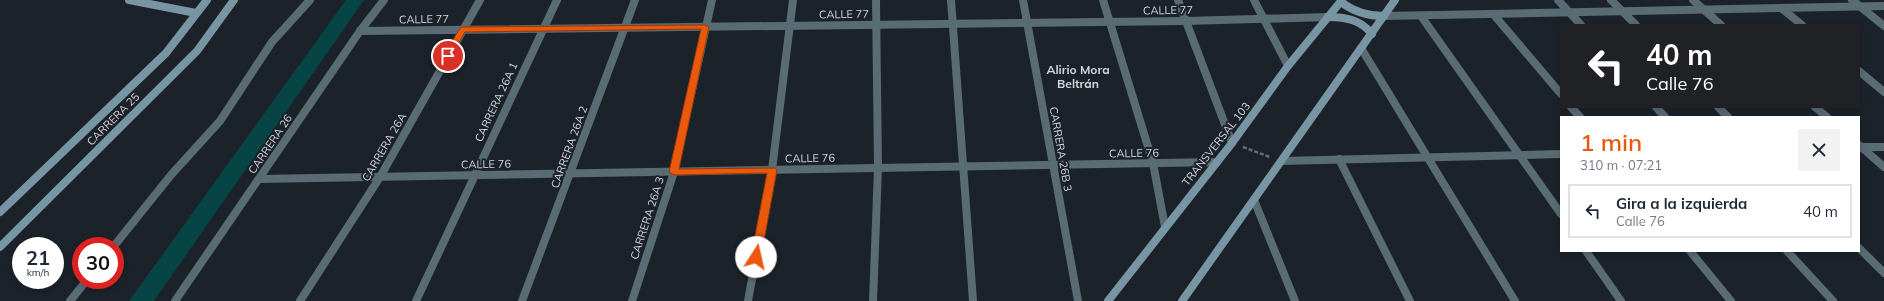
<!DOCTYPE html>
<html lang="es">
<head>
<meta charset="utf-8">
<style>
  :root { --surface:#fff; --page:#f2f2f3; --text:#1f2937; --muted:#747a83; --line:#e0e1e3; --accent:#ea580c }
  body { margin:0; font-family:Mulish,sans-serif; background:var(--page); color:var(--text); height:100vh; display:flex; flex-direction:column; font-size:15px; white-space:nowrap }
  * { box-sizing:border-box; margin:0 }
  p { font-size:13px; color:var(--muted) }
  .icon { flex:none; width:22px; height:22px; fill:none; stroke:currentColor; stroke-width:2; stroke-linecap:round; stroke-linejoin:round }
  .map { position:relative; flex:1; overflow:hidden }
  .details { position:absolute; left:1560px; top:116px; width:300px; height:136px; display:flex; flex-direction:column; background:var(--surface); border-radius:0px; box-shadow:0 2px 6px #0003 }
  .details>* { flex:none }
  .guide { position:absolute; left:1560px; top:24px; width:300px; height:84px; border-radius:0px; box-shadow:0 2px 6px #0003; background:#202124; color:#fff; overflow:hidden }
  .speed { position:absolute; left:12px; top:237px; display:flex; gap:8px; font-size:20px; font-weight:700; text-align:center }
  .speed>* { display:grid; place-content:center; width:52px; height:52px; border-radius:50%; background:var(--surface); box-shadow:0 2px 6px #0003; line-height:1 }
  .speed small { font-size:10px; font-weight:400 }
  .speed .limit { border:6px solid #d22; background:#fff; color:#111 }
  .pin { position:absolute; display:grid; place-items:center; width:34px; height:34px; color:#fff; margin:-17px; border:2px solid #fff; border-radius:50%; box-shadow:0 1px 4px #0007 }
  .me { position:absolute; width:44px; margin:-22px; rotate:10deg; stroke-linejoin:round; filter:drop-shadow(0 0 3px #0008) }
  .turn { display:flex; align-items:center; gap:14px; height:84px; padding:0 20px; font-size:18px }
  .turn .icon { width:52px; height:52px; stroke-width:2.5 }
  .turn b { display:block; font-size:28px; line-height:34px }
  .round { display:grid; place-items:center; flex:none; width:42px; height:42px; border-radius:0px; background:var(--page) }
  .summary { display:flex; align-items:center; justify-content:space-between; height:68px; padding:0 20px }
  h1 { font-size:24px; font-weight:600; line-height:30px; color:var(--accent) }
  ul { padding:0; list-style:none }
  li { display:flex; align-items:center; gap:12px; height:54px; margin:0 8px 6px; padding:0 12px; border:2px solid var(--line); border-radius:0px }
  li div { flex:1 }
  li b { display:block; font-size:15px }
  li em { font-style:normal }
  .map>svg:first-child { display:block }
  .water { fill:#074445 }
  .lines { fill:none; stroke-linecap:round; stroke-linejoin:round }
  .path { stroke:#696e75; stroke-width:2.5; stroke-dasharray:4 2; stroke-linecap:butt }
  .lane { stroke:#596b73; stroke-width:8 }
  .street { stroke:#596b73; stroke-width:8 }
  .secondary { stroke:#7795a2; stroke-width:8 }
  .route { fill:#ea580c; stroke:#983908 }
  .labels { text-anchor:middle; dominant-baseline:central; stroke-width:4; stroke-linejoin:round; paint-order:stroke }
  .street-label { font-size:11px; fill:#d2d6db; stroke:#1c222a }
  .neighbourhood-label { font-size:12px; font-weight:bold; fill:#d2d6db; stroke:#1c222a }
</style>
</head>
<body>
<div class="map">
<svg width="1884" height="301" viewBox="0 0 1884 301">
  <rect width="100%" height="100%" fill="#1c222a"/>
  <polygon class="water" points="346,0 364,0 154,301 129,301"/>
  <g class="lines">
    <polyline class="path" points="1243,147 1270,157"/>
    <g class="lane">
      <polyline points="114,246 171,175 220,121 272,42 310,0"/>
      <polyline points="70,301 87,280"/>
    </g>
    <g class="street">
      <polyline points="951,0 973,301"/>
      <polyline points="1023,0 1078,301"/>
      <polyline points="1103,0 1153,163 1165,227"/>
      <polyline points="1178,0 1232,143"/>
      <polyline points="1254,0 1288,66"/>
      <polyline points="1558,0 1581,25"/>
      <polyline points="1611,0 1636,25"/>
      <polyline points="1693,0 1721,25"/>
      <polyline points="1852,0 1884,26"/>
      <polyline points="1781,8 1802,25"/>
      <polyline points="1494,15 1561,94"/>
      <polyline points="1384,16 1884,6"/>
      <polyline points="1421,16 1561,214"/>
      <polyline points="360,31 1186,21 1328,17"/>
      <polyline points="1361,48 1515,301"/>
      <polyline points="1859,71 1884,92"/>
      <polyline points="1571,107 1580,117"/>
      <polyline points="1656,107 1665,117"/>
      <polyline points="1718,107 1728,117"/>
      <polyline points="1815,107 1827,117"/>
      <polyline points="1859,145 1884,167"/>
      <polyline points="1860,147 1884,147"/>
      <polyline points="1339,159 1410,301"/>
      <polyline points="1282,161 1561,154"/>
      <polyline points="260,179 1217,162"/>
      <polyline points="1254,200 1295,301"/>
      <polyline points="1859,248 1884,273"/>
      <polyline points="1586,251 1621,301"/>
      <polyline points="1690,251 1731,301"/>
      <polyline points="1787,251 1833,301"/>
      <polyline points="175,301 360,31 384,0"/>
      <polyline points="300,301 380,177 480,0"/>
      <polyline points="416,301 557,0"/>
      <polyline points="522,301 635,0"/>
      <polyline points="632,301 674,172 712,0"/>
      <polyline points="748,301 772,170 793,0"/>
      <polyline points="873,301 878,168 876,0"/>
    </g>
    <g class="secondary">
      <polyline points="129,0 196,13"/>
      <path d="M1341 2C1354 12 1368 16 1384 16"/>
      <path d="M1328 17C1346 17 1361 20 1372 34"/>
      <polyline points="0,212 166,53 207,0"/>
      <polyline points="0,247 197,51 234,0"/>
      <polyline points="1108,301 1232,143 1288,66 1342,0"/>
      <polyline points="1182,301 1395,0"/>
    </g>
  </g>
  <polygon class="route" points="705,25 709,27 679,169 775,168 777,170 761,257 756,261 751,257 767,173 674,175 669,172 701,29 465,32 450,58 445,58 443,56 459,30 462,27"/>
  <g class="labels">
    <g class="street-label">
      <text transform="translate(1168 10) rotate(-1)">CALLE 77</text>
      <text transform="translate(844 14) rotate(-1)">CALLE 77</text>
      <text transform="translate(424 19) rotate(-1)">CALLE 77</text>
      <text transform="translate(496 102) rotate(-65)">CARRERA 26A 1</text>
      <text transform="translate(113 119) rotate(-45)">CARRERA 25</text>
      <text transform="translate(270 144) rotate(-56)">CARRERA 26</text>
      <text transform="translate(1216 144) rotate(-52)">TRANSVERSAL 103</text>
      <text transform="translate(384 147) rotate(-60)">CARRERA 26A</text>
      <text transform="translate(569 147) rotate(-70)">CARRERA 26A 2</text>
      <text transform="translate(1061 149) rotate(80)">CARRERA 26B 3</text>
      <text transform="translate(1134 153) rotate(-1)">CALLE 76</text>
      <text transform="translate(810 158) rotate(-1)">CALLE 76</text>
      <text transform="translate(486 164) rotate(-1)">CALLE 76</text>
      <text transform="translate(647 218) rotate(-72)">CARRERA 26A 3</text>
    </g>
    <g class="neighbourhood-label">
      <text x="1078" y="69">Alirio Mora<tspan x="1078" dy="14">Beltrán</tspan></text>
    </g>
  </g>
</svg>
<div class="speed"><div>21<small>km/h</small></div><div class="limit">30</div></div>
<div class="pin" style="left:448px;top:56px;background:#d93025"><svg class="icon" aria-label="arrive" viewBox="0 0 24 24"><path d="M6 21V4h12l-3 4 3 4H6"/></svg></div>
<svg class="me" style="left:756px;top:257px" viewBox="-20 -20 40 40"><circle r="19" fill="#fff"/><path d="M0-13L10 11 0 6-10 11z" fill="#ea580c"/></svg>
<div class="guide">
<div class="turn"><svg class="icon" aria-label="left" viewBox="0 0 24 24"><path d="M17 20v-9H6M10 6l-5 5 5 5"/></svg><div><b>40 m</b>Calle 76</div></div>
</div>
<section class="details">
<div class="summary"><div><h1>1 min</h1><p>310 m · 07:21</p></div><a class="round"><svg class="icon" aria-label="close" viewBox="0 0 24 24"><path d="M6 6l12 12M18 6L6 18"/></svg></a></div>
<ul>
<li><svg class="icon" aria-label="left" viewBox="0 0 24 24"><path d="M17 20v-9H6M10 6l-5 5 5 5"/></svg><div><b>Gira a la izquierda</b><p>Calle 76</p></div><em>40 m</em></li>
</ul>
</section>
</div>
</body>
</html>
